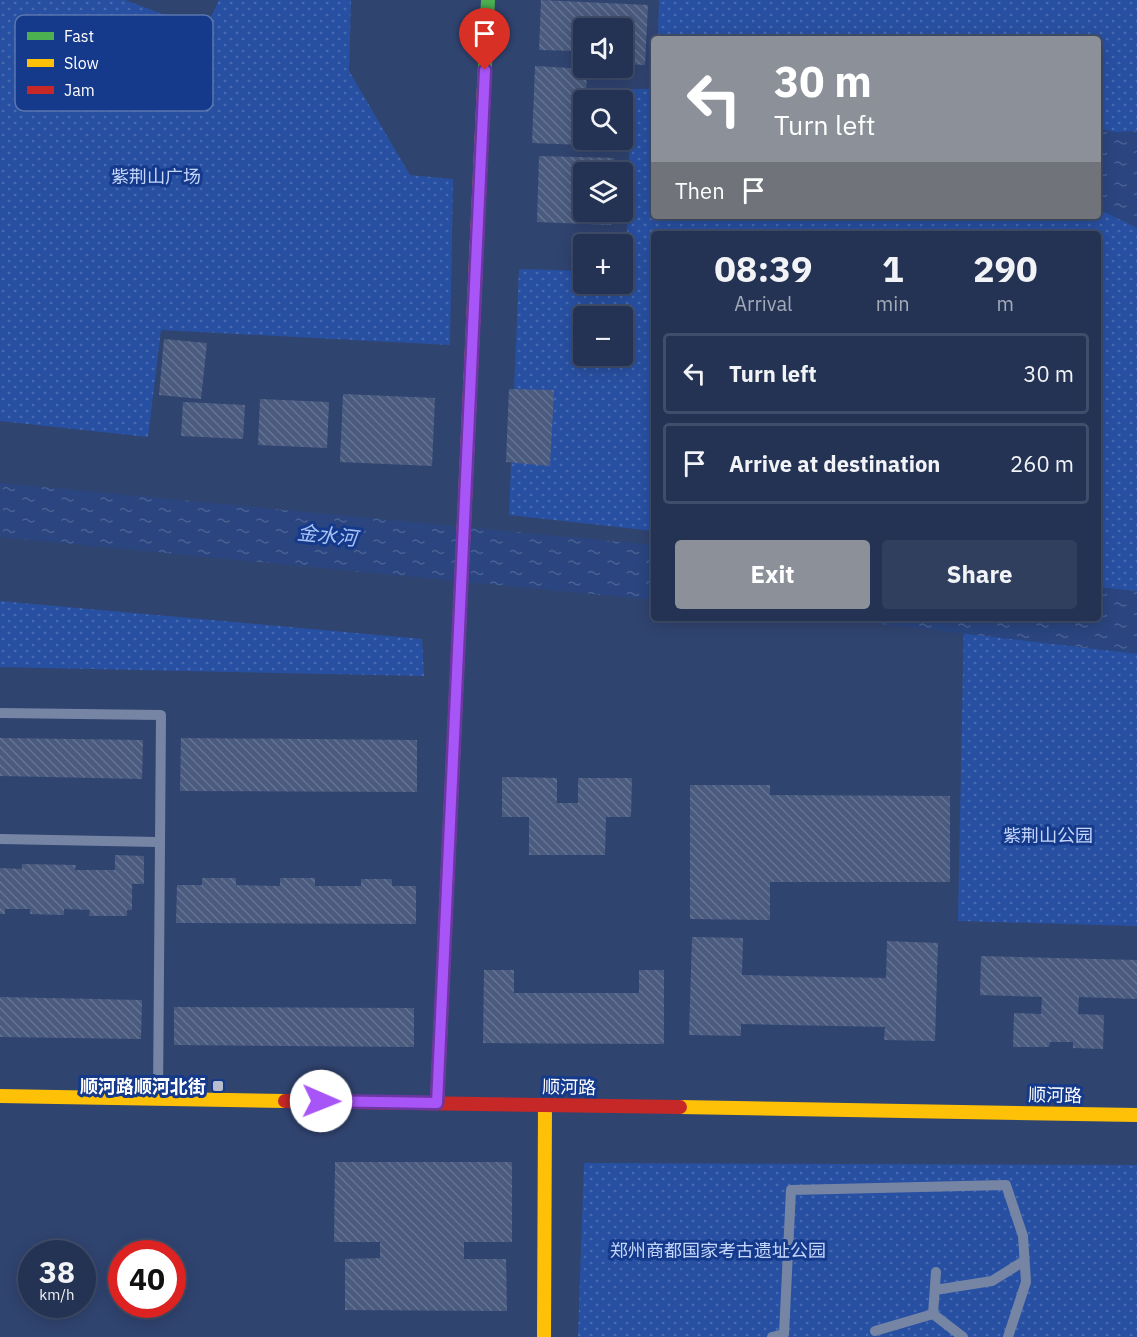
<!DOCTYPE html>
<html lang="en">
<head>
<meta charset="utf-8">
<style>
  :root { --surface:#243354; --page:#303f5e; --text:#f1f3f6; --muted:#a3aab8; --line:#414e6b; --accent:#8c9099 }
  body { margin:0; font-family:"IBM Plex Sans","Noto Sans SC",sans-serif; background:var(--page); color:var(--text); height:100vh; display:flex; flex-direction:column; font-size:22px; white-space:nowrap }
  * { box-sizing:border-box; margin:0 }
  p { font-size:20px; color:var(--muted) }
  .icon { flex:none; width:33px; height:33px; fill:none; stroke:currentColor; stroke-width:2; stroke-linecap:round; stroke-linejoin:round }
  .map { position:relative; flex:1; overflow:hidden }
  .drawer { position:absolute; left:651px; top:231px; width:450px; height:390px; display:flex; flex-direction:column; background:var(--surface); border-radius:6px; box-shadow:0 3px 15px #0003,0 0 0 2px var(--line) }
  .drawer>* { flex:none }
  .top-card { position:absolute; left:651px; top:36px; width:450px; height:183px; border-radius:6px; box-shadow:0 3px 15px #0003,0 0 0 2px var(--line); background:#8c9099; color:#fff; overflow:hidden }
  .tools { position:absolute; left:573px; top:18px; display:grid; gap:12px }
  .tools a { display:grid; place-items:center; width:60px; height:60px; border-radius:6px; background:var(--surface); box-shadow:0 3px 15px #0003,0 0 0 2px var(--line); font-size:30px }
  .speed { position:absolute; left:18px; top:1240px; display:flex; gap:12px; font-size:30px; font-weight:700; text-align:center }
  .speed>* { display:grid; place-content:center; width:78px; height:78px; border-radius:50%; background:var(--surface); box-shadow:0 3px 15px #0003,0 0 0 2px var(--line); line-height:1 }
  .speed small { font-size:15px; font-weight:400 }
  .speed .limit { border:9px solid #d22; background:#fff; color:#111 }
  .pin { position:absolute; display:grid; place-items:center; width:51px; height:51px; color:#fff; margin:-62px -26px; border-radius:50% 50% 50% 0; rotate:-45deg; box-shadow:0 0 6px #0007 }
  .pin .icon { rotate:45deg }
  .me { position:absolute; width:66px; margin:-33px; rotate:91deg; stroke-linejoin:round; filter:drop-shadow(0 0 4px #0008) }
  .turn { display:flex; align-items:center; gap:21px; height:126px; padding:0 24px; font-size:27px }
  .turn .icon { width:78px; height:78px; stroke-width:2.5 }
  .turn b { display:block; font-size:42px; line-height:51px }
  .then { display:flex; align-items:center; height:57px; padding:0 24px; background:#0003; gap:12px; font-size:22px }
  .eta { display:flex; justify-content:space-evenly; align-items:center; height:102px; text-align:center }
  .eta b { font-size:36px; font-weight:700; line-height:42px }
  .action { display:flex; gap:12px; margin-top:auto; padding:12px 24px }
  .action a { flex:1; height:69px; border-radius:6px; background:var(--accent); color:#fff; font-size:24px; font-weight:700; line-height:69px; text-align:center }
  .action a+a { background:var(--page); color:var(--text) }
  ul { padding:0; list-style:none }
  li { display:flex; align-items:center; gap:18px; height:81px; margin:0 12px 9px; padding:0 12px; border:3px solid var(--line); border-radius:6px }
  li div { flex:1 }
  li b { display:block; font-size:22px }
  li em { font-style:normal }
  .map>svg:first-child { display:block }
  .park { fill:url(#park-dots); fill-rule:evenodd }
  .water { fill:url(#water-ripples) }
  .building { fill:url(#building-back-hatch) }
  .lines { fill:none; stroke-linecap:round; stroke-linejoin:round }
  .lane { stroke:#7785a5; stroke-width:10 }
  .fast { stroke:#4caf50; stroke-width:14 }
  .slow { stroke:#ffc107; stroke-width:14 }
  .jam { stroke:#c62828; stroke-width:14 }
  .route-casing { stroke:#6d37a1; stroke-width:15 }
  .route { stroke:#a855f7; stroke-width:10 }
  .poi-dot { fill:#b7becd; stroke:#153a8b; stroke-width:2 }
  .labels { text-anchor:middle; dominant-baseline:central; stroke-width:6; stroke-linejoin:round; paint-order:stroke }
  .park-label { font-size:18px; fill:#c4d6fb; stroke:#153a8b }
  .poi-label { font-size:18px; font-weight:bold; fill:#fff; stroke:#153a8b; text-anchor:end }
  .street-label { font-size:18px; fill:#fff; stroke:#153a8b }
  .water-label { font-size:20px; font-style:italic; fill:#a9c3f7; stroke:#153a8b }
  .key { fill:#153a8b; stroke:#5b75ae; stroke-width:1.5 }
  .key-label { font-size:16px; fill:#fff }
</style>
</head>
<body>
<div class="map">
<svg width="1137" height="1337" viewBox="0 0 1137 1337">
  <defs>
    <pattern id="park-dots" width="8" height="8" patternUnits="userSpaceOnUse" patternTransform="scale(1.5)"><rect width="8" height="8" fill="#2850a2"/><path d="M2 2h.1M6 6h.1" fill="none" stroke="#486ab0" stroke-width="1.8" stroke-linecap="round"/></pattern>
    <pattern id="water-ripples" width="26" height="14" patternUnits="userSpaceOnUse" patternTransform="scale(1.5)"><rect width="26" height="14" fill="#2a4580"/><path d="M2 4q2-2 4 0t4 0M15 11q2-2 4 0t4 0" fill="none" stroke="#4a6193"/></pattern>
    <pattern id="building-back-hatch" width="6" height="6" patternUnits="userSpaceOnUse" patternTransform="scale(1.5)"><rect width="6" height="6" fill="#4a5b7f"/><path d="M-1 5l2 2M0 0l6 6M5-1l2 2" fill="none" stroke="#657492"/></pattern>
  </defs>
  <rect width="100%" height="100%" fill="#304470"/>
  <g class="park">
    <polygon points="0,0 125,0 205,30 219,0 351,0 349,71 410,175 453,179 450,345 161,330 148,437 0,421"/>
    <path d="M659 0H1137V926L958 921 964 618H1098V234H654V531L509 515 519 269 583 271 584 284H622L623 272 626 271 631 89H654V216H1098V39H658ZM584 316H622V356H584Z"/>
    <polygon points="0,601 422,639 424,676 0,667"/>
    <polygon points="584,1163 1137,1165 1137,1337 578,1337"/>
  </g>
  <g class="water">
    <polygon points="1098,128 1116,132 1137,131 1137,228 1098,209"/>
    <polygon points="0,483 654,545 654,600 0,537"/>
    <polygon points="1098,587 1137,591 1137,654 830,618 1098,618"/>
  </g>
  <g class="building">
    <polygon points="541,0 648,5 645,65 622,64 622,28 584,28 584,62 576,62 576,51 539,50"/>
    <polygon points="535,66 587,69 586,100 584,100 584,145 532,143"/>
    <polygon points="539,156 614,158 613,172 584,172 584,212 611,212 611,225 537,222"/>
    <polygon points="164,339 207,343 201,399 159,395"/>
    <polygon points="509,389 554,390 550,466 506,462"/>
    <polygon points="343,394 435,398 432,466 340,462"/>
    <polygon points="260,399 329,402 327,448 258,445"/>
    <polygon points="183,402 245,405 243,439 181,436"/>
    <polygon points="0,738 143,740 142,779 0,776"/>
    <polygon points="181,738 417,740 417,792 180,791"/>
    <polygon points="502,777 557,778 557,803 578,803 578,778 632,778 631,817 606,817 605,855 529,855 529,817 502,817"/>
    <polygon points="690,785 770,785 770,795 950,796 950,882 770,882 770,920 690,919"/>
    <polygon points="115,855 144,856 144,884 132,884 132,910 127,910 127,916 89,916 90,910 64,909 64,915 30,914 30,909 5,909 5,914 0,914 0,868 22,869 22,864 76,865 75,870 115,870"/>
    <polygon points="202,878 236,878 236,885 280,886 280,878 315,878 315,886 361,886 361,879 392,879 392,886 416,886 416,924 176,923 177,885 202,885"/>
    <polygon points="692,937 743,938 742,975 886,978 887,941 938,943 935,1041 884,1040 885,1027 741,1024 741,1036 689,1035"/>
    <polygon points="981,956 1137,960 1137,999 1079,997 1078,1014 1104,1015 1103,1049 1073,1048 1073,1042 1050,1042 1049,1047 1013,1047 1014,1013 1041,1014 1042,997 980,995"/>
    <polygon points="484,970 514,970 514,993 639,993 639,970 664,970 664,1044 483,1043"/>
    <polygon points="0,997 142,1000 141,1039 0,1037"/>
    <polygon points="174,1007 414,1008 414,1047 174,1045"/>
    <polygon points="335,1162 512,1162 512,1242 464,1242 464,1259 506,1259 507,1311 345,1310 345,1259 380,1258 380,1242 334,1242"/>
  </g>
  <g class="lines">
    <g class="lane">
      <polyline points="0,713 161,715 158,1097"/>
      <polyline points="0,839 158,842"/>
      <polyline points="935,1290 992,1281 1024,1261"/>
      <polyline points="933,1314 936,1272"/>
      <polyline points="875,1331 933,1314 963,1337"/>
      <polyline points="772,1337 784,1334 791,1190 1006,1185 1023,1236 1026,1282 1008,1337"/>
    </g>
    <g class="fast">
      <polyline points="484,87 488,0"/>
      <polyline points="437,1103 463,543"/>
    </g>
    <g class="slow">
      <polyline points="463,543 484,87"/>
      <polyline points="0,1096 285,1101"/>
      <polyline points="680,1107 1137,1115"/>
      <polyline points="544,1337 545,1105"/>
    </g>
    <polyline class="jam" points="285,1101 680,1107"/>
  </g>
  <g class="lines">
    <defs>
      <polyline id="route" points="321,1101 437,1103 485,70"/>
    </defs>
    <use href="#route" class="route-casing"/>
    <use href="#route" class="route"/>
  </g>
  <rect class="poi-dot" x="212" y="1080" width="12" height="12" rx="3"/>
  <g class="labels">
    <g class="park-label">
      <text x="156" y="176">紫荆山广场</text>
      <text x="1048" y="835">紫荆山公园</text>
      <text x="718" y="1250">郑州商都国家考古遗址公园</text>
    </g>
    <g class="poi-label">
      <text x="206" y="1086">顺河路顺河北街</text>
    </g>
    <g class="street-label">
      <text transform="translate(569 1087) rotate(1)">顺河路</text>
      <text transform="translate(1055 1095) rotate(1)">顺河路</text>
    </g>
    <g class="water-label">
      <text transform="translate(327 535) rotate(6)">金水河</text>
    </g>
  </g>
  <rect x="15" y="15" width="198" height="96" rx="9" class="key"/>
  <rect x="27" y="32" width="27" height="8" fill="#4caf50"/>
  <rect x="27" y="59" width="27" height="8" fill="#ffc107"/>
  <rect x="27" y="86" width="27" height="8" fill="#c62828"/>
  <g class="key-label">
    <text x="64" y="42">Fast</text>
    <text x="64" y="69">Slow</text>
    <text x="64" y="96">Jam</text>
  </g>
</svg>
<div class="tools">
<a><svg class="icon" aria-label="sound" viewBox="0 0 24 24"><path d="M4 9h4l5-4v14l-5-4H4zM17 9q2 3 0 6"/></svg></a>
<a><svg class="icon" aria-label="search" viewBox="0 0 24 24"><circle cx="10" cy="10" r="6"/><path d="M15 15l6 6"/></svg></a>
<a><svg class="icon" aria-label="layers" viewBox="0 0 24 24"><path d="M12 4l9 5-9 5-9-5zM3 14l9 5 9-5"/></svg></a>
<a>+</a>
<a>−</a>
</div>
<div class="speed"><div>38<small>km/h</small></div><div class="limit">40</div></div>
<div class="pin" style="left:485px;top:70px;background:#d93025"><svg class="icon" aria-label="arrive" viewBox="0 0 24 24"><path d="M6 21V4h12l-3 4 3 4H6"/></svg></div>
<svg class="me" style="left:321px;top:1101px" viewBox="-20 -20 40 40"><circle r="19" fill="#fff"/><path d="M0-13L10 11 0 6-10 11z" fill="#a855f7"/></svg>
<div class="top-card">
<div class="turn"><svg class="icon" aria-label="left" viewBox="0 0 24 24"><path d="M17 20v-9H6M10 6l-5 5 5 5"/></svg><div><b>30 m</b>Turn left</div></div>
<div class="then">Then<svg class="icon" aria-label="arrive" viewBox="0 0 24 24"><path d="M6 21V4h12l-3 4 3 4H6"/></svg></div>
</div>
<section class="drawer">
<div class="eta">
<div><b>08:39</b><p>Arrival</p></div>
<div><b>1</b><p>min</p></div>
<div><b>290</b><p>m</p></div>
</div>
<ul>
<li><svg class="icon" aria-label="left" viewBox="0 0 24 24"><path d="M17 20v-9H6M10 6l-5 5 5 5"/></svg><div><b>Turn left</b></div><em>30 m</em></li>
<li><svg class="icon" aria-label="arrive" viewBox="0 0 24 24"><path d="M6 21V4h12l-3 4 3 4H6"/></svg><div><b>Arrive at destination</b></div><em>260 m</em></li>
</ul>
<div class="action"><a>Exit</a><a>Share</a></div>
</section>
</div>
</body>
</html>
